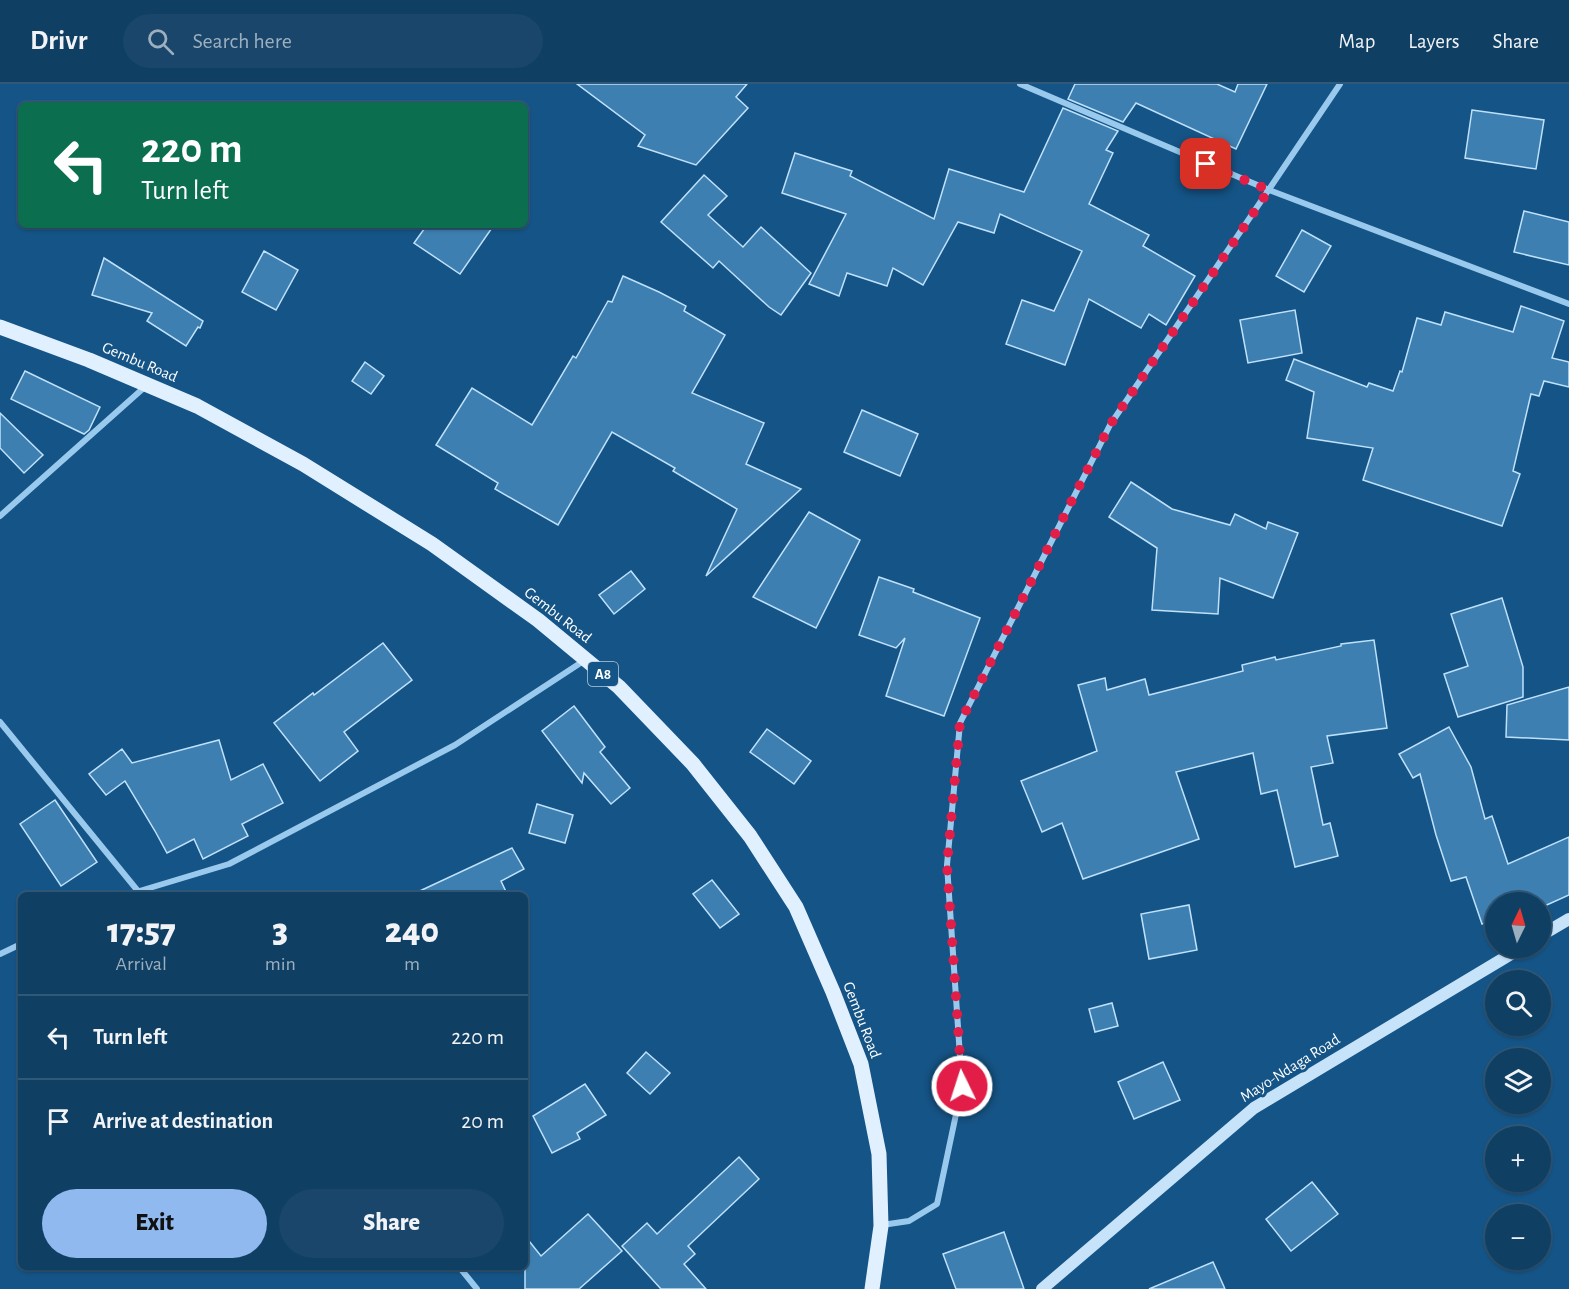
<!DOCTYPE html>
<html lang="en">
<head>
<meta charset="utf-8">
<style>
  :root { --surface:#103f64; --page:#19466a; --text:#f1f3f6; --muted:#9cafbf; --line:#305878; --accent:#90b9f0 }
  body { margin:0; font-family:"Alegreya Sans",sans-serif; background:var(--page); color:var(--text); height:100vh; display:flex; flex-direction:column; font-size:22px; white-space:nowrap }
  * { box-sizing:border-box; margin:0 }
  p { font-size:20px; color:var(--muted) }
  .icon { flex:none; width:33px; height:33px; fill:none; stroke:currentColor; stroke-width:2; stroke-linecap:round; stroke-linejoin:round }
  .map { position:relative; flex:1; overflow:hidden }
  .details { position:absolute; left:18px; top:808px; width:510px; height:378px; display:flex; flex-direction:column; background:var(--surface); border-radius:9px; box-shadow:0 2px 4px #0004,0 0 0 2px var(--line) }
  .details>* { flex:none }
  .guide { position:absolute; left:18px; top:18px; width:510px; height:126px; border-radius:9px; box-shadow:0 2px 4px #0004,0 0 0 2px var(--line); background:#0b6e4f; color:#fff; overflow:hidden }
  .needle { width:39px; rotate:5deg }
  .fabs { position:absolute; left:1485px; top:808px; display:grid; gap:12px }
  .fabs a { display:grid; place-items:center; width:66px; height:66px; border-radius:50%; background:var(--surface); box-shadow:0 2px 4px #0004,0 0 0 2px var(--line); font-size:30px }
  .pin { position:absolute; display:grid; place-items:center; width:51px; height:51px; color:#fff; margin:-26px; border-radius:12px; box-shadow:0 3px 9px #0006 }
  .me { position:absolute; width:66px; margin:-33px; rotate:356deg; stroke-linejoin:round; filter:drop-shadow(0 0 4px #0008) }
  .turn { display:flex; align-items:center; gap:21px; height:126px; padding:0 24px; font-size:27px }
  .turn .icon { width:78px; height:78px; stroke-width:2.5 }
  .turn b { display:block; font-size:42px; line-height:51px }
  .eta { display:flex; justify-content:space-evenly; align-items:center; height:102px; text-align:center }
  .eta b { font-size:36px; font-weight:800; line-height:42px }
  .primary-button { display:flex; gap:12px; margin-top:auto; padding:12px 24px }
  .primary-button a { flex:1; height:69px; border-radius:36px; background:var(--accent); color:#111; font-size:24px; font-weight:800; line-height:69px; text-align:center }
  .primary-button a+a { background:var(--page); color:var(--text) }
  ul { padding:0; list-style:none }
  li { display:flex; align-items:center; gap:18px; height:84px; padding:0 24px; border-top:2px solid var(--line) }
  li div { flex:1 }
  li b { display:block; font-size:22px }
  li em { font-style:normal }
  header { display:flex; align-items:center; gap:36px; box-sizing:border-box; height:84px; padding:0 30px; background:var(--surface); border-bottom:2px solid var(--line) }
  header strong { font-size:28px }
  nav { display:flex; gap:33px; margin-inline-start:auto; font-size:21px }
  .search { width:420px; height:54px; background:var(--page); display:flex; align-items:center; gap:15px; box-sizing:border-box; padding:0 21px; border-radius:33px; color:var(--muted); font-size:22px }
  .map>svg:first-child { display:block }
  .building { fill:#3d7fb0; stroke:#bfe1fb; stroke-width:1.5 }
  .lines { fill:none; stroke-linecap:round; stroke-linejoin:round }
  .street { stroke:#99caee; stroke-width:6 }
  .secondary { stroke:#c7e3fa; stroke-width:12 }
  .primary { stroke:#e1f0ff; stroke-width:15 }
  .route { stroke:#e11d48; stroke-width:10; stroke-dasharray:0 18 }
  .labels { text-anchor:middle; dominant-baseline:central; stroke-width:6; stroke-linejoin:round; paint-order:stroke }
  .shield { fill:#155486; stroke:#b9ccdb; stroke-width:1.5 }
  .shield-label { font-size:15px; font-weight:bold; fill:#fff }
  .street-label { font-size:16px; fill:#fff; stroke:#155486 }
</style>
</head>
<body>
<header>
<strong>Drivr</strong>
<div class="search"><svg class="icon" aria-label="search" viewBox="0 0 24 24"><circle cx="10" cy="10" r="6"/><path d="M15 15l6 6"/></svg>Search here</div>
<nav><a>Map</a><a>Layers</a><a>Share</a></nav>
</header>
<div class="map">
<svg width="1569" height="1205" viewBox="0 0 1569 1205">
  <rect width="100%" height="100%" fill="#155486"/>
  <g class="building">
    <polygon points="577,0 747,0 736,13 748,24 696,81 638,62 645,51"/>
    <polygon points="1075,0 1217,0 1235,8 1238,0 1267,0 1236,65 1136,19 1123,38 1068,15"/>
    <polygon points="1063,24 1118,47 1106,66 1113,69 1089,120 1149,151 1143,162 1195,192 1166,241 1149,230 1141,244 1089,215 1065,281 1006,260 1022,216 1054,227 1082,167 1000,130 994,149 958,138 923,201 893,184 887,202 847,189 839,212 809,200 846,130 782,109 795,69 852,87 850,92 934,135 949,85 1024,108"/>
    <polygon points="1472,26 1544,36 1536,85 1465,74"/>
    <polygon points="704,91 727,112 708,131 743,163 761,143 811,189 781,231 769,223 719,177 713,184 661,138"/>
    <polygon points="1524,127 1569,138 1569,181 1514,168"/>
    <polygon points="427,141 494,141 460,190 414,159"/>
    <polygon points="1302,146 1331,162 1304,208 1276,192"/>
    <polygon points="264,167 298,186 276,226 242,208"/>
    <polygon points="104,174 203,237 200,244 198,243 186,262 147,237 152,229 92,211"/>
    <polygon points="623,192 659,208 686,222 684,227 725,251 692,309 764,339 746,380 801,405 706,492 737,425 673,387 675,384 612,348 558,441 495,405 498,399 436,361 472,304 532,341 573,272 576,274 608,217 612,218"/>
    <polygon points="1521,222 1564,237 1552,274 1569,278 1569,303 1544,297 1539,312 1531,310 1513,387 1520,390 1502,442 1363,396 1373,364 1307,354 1314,308 1286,296 1294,275 1367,303 1369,299 1393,307 1400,287 1402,288 1417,234 1441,241 1445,228 1513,248"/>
    <polygon points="1295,226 1302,269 1248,279 1240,236"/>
    <polygon points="365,278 384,292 371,310 352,297"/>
    <polygon points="25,287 100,323 89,346 84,350 11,315"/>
    <polygon points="862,326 918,350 900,392 844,368"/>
    <polygon points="0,329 43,371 24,389 0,364"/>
    <polygon points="1131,398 1172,425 1230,441 1235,430 1266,445 1268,438 1298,449 1273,514 1220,494 1218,530 1152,526 1157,464 1109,433"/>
    <polygon points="809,428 860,456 816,544 753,513"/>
    <polygon points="631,487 645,505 614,530 599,511"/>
    <polygon points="879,493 914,505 913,508 980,534 944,632 886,612 905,554 896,564 859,551"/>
    <polygon points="1502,514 1523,583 1523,613 1458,633 1444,590 1468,582 1451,530"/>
    <polygon points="1374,556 1387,644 1327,652 1333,679 1311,683 1323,741 1330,739 1338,772 1295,783 1277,706 1261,710 1253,669 1176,688 1199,755 1083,795 1062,739 1042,748 1021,697 1097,667 1078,601 1105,594 1107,606 1145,595 1149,611 1243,587 1242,581 1275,573 1276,576 1341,562 1341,560"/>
    <polygon points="383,559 412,596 344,648 358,667 320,697 274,639 313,609 314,611"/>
    <polygon points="1569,603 1569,656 1506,653 1507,621"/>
    <polygon points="574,622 605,663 600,668 630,704 611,720 584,689 582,699 542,647"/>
    <polygon points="1449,643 1471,683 1485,735 1492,732 1508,780 1569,753 1569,811 1540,824 1540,819 1496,819 1496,835 1482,840 1466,793 1451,797 1436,751 1420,690 1413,694 1399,670"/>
    <polygon points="767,645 811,677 794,700 750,668"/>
    <polygon points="219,656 231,696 263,680 283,719 242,740 248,752 203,775 194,755 167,769 155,747 125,697 106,711 89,690 122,665 132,679"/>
    <polygon points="55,716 97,778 61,802 20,740"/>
    <polygon points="537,720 573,731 565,759 529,749"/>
    <polygon points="512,764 524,785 501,797 508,812 409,812"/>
    <polygon points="712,796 739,830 720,844 693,810"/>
    <polygon points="1189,821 1197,866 1149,875 1141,830"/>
    <polygon points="1112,919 1118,942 1095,948 1089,925"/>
    <polygon points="646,968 670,989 650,1010 627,989"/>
    <polygon points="1163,978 1180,1016 1134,1035 1118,998"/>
    <polygon points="585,1000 606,1031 577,1049 580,1055 552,1069 533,1032"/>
    <polygon points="739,1073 759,1095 688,1162 695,1170 684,1180 706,1205 661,1205 622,1162 647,1139 657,1150"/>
    <polygon points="1312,1098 1338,1130 1291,1167 1266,1135"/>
    <polygon points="588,1130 622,1167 579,1205 525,1205 525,1152 541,1172"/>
    <polygon points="1004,1148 1024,1205 956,1205 943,1170"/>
    <polygon points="1213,1178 1225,1205 1149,1205"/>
  </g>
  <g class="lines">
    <g class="street">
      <polyline points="1020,0 1269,106 1569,220"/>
      <polyline points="0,432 147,301"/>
      <polyline points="0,638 142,812"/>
      <polyline points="123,812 229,780 455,661 585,576"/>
      <polyline points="0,870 21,860"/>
      <polyline points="882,1141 909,1137 937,1120 962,1002 947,781 960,639 1110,341 1340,0"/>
      <polyline points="460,1184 477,1205"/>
    </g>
    <g class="secondary">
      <polyline points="1540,852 1569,835"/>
      <polyline points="1042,1205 1254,1024 1521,864"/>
    </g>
    <polyline class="primary" points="0,243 89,276 197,322 303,380 432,460 538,536 619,603 693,680 750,752 796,823 833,908 861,980 879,1070 881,1142 872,1205"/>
  </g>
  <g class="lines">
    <polyline class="route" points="962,1002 947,781 960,639 1110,341 1269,106 1206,80"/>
  </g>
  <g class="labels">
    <rect class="shield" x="588" y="578" width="30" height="24" rx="4.5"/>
    <g class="shield-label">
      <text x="603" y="590">A8</text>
    </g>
    <g class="street-label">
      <text transform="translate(140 278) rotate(23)">Gembu Road</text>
      <text transform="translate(558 531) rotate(38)">Gembu Road</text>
      <text transform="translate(862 936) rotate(69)">Gembu Road</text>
      <text transform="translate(1290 984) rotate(-32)">Mayo-Ndaga Road</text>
    </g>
  </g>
</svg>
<div class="fabs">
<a><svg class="needle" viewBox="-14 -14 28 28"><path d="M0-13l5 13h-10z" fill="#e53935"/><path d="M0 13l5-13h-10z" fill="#9cafbf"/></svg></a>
<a><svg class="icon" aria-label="search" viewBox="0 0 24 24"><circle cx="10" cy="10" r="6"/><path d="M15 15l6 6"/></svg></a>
<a><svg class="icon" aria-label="layers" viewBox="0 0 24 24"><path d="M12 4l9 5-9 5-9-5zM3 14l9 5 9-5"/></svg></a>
<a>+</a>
<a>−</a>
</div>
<div class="pin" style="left:1206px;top:80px;background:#d93025"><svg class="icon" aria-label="arrive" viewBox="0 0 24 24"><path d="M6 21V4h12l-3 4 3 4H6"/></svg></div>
<svg class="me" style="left:962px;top:1002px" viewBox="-20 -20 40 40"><circle r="17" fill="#e11d48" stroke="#fff" stroke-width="3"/><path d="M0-11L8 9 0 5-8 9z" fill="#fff"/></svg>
<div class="guide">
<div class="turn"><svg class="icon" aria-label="left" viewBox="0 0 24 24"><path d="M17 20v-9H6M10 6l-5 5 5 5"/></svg><div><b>220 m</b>Turn left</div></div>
</div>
<section class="details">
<div class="eta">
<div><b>17:57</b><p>Arrival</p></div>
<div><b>3</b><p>min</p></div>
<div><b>240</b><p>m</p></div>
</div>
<ul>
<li><svg class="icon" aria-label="left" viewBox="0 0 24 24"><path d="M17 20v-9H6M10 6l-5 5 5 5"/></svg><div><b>Turn left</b></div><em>220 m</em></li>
<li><svg class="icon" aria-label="arrive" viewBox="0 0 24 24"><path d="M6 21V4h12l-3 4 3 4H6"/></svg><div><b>Arrive at destination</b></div><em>20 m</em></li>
</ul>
<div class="primary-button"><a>Exit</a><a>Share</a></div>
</section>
</div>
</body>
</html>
